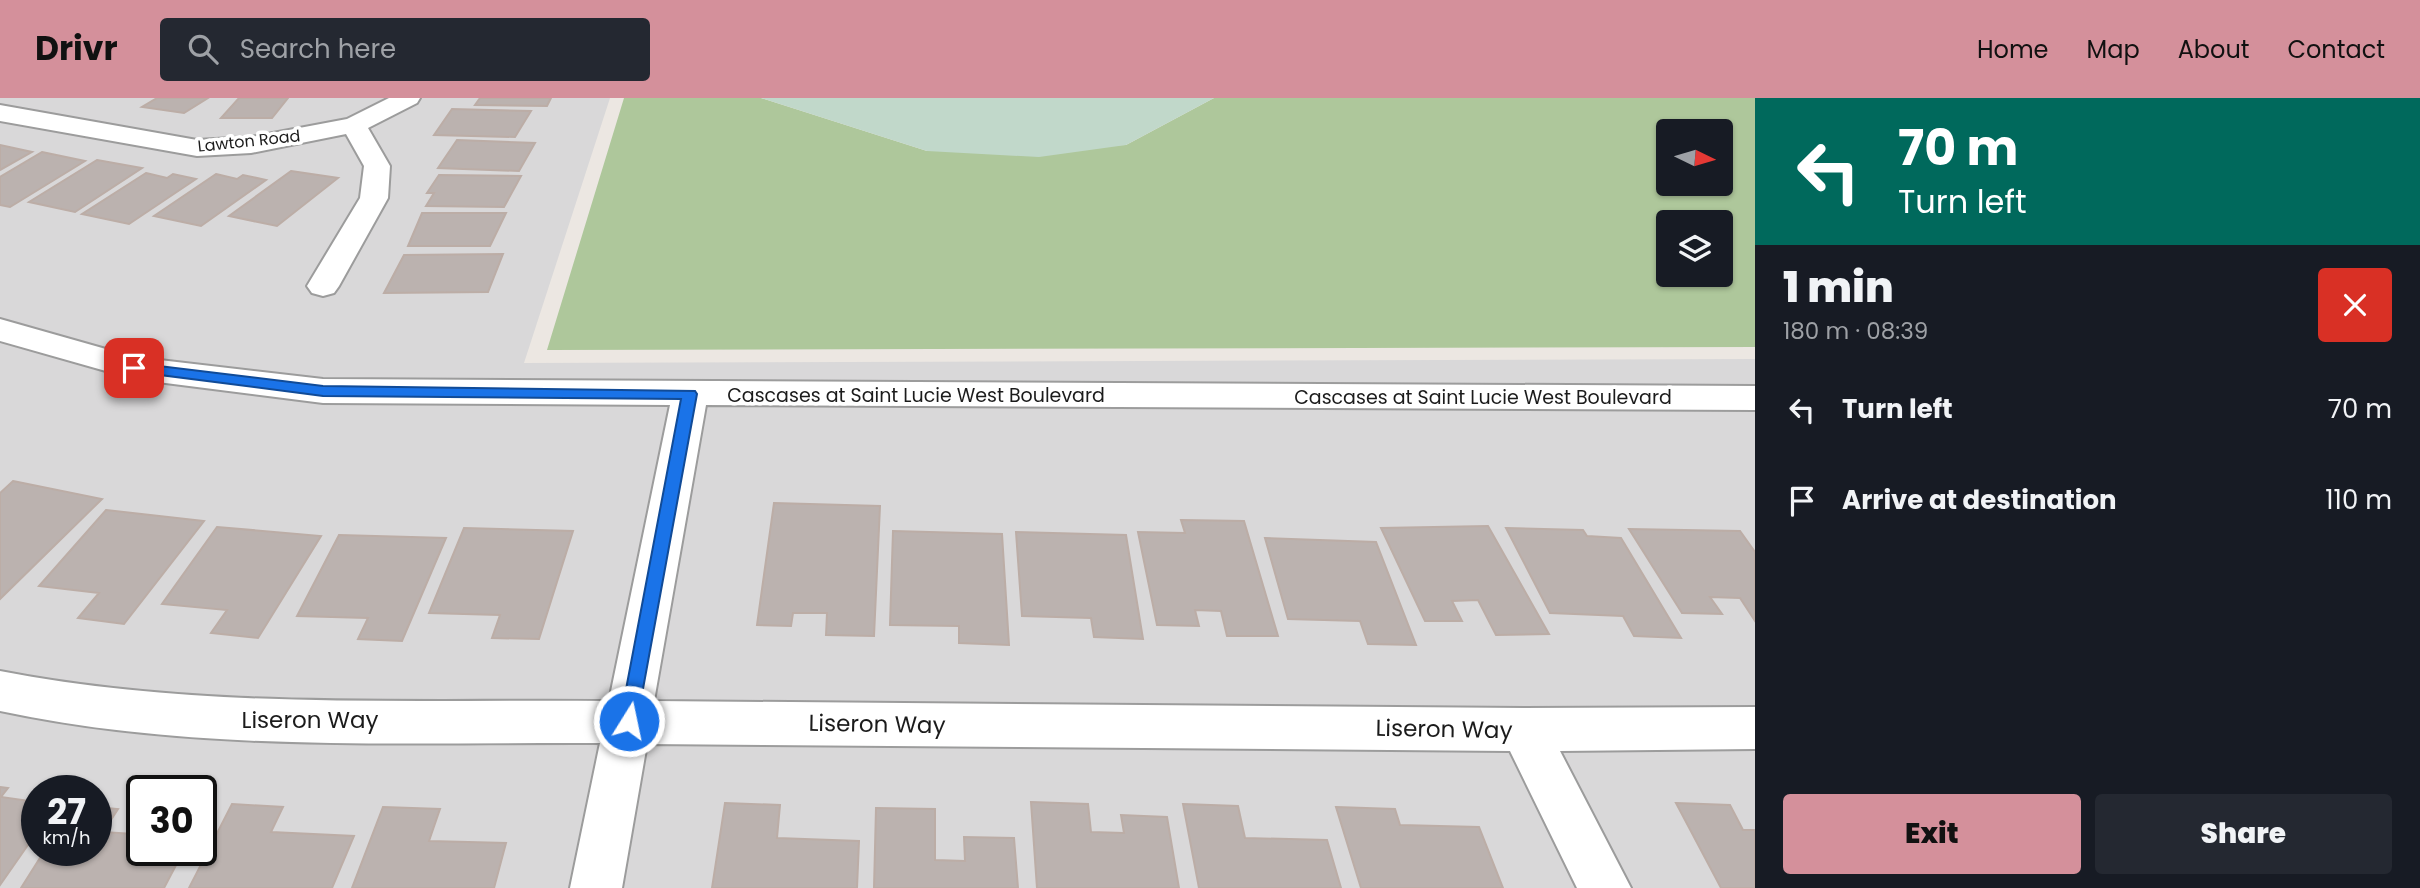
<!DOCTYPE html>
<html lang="en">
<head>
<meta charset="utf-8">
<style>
  :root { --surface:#171b24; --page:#242831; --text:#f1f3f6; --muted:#9ea1a6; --accent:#d4909b }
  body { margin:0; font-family:Poppins,sans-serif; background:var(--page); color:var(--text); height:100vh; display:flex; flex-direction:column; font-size:26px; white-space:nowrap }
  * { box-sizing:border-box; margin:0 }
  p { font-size:23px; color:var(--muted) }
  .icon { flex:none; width:38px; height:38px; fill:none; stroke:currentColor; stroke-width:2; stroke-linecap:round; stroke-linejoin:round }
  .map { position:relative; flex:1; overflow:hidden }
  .panel { display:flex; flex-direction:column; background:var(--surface); width:665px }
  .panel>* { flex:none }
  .top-card { background:#00695c; color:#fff; overflow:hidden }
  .needle { width:46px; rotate:95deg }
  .fabs { position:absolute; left:1656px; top:21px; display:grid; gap:14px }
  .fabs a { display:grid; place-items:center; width:77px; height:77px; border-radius:7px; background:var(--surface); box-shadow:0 2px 5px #0004; font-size:35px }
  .speed { position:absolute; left:21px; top:677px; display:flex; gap:14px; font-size:35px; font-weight:700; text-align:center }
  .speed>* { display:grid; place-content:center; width:91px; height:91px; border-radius:50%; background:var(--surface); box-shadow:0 2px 5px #0004; line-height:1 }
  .speed small { font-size:18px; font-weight:400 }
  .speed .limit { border:4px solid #111; border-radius:10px; background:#fff; color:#111 }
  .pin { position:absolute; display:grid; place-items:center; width:60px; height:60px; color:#fff; margin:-30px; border-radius:14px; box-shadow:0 4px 10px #0006 }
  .me { position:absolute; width:77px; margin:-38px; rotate:10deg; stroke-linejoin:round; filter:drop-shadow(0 0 5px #0008) }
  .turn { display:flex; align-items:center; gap:24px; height:147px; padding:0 28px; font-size:32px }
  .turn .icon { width:91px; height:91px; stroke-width:2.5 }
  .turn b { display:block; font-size:49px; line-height:60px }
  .round { display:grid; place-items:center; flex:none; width:74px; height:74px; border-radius:7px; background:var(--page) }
  .overview { display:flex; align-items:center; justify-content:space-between; height:119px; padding:0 28px }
  h1 { font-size:42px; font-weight:800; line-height:52px }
  .cta { display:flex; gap:14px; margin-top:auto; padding:14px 28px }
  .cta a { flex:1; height:80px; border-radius:7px; background:var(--accent); color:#111; font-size:28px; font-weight:800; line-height:80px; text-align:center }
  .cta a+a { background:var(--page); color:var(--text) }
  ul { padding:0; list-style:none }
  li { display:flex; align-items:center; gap:21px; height:91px; padding:0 28px }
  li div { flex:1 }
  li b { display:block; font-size:26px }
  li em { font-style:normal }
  header { display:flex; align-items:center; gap:42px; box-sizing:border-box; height:98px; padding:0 35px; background:var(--accent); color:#111 }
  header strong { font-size:33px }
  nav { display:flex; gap:38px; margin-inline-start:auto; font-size:24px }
  .search { width:490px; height:63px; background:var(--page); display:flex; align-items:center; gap:18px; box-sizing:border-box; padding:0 24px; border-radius:7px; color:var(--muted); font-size:26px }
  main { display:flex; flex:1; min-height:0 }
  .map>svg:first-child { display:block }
  .residential { fill:#d9d8d9; fill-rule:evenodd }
  .forest { fill:#aec79b; fill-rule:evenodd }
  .wetland { fill:#c1d8ca }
  .building { fill:#bbb2af; stroke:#bcada6; stroke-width:2 }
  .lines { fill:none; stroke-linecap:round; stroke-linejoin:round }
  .minor-casing { stroke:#9c9c9c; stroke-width:4 }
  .minor { fill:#fff; fill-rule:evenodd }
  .route { fill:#1a73e8; stroke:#114b97; stroke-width:2 }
  .labels { text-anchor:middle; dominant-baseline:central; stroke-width:7; stroke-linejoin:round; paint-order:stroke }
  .far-street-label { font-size:16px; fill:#1b1b1b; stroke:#fff }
  .street-label { font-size:19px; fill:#1b1b1b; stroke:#fff }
  .near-street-label { font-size:23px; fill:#1b1b1b; stroke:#fff }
</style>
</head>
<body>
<header>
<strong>Drivr</strong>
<div class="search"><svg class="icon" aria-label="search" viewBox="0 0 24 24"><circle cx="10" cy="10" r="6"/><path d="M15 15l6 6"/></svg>Search here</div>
<nav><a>Home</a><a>Map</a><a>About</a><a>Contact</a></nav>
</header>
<main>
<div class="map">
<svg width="1755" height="790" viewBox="0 0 1755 790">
  <rect width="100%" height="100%" fill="#ece7e2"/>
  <path class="residential" d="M0 0H610L524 265 1755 261V790H0ZM37 693H96V752H37ZM142 693H201V752H142Z"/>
  <path class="forest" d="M624 0H761L927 53 1126 47 1214 0H1755V249L547 252ZM1668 33H1720V86H1668ZM1668 124H1720V177H1668Z"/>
  <polygon class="wetland" points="761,0 1214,0 1126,47 1039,59 927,53"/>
  <g class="building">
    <polygon points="157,0 208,0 184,15 142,9"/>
    <polygon points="239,0 288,0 272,20 221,20"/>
    <polygon points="480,0 551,0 547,8 475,7"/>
    <polygon points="452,11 531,13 515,39 434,37"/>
    <polygon points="457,42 535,45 519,73 438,70"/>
    <polygon points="0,47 32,54 0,72"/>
    <polygon points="42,54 85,63 10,109 0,107 0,79"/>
    <polygon points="97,62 142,70 75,114 29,104"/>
    <polygon points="291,73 338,80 277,128 229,118"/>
    <polygon points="146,75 167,80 173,76 196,81 129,126 82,116"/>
    <polygon points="216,76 237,81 243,77 266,82 201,128 154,118"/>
    <polygon points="439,77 521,78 504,109 426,108 434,95 427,95"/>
    <polygon points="422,115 506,115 490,148 408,148"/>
    <polygon points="503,156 488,194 384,195 404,157"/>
    <polygon points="13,383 102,401 0,501 0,395"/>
    <polygon points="774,405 880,408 874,538 826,537 827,515 793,515 791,528 757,527"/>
    <polygon points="106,412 204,423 124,526 78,520 99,495 39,488"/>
    <polygon points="1181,422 1244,423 1278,538 1227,538 1221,513 1195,512 1199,528 1157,527 1138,434 1185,435"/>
    <polygon points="1488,428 1549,536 1496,537 1478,502 1452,503 1462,523 1425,523 1381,430"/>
    <polygon points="217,429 321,438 258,540 211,535 227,512 162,506"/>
    <polygon points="464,430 573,433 539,541 492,540 500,517 429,515"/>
    <polygon points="1506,430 1583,432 1587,438 1621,440 1681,540 1634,538 1623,518 1550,515"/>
    <polygon points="1629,431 1740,433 1755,454 1755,523 1740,500 1710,499 1722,516 1682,515"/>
    <polygon points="893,433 1002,436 1009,547 959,545 959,528 890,527"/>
    <polygon points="1016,434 1126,437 1143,541 1094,539 1091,520 1022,518"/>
    <polygon points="339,437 446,440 402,543 358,541 368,520 297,518"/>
    <polygon points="1265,440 1376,444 1416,547 1368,546 1360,523 1288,521"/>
    <polygon points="0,689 8,690 1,699 37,704 37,734 0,787"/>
    <polygon points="1031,704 1088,706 1091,734 1124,735 1121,717 1167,719 1179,790 1037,790"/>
    <polygon points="725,705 780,707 777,740 859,743 857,790 712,790"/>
    <polygon points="1676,705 1730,707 1743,732 1755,732 1755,790 1721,790"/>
    <polygon points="232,706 283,709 271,734 354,738 332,790 189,790"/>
    <polygon points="1183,706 1238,708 1245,740 1327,742 1341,790 1199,790"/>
    <polygon points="96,709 118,711 103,734 134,736 142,724 142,752 184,752 164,790 21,790 45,752 96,752"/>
    <polygon points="383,709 440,711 429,743 506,745 494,790 352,790"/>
    <polygon points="1336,709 1395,711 1400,727 1479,729 1503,790 1361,790"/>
    <polygon points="876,710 935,711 935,762 965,763 964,739 1014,740 1018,790 874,790"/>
  </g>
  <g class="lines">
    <defs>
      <g id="minor">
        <polygon points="389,0 420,0 417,5 368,30 390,68 388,100 339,188 334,195 323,198 312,195 307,188 360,100 364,68 346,36 251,55 197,58 0,23 0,7 197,42 251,39 347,21"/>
        <path d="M0 221 134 259 323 281 1755 288V312L706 307 654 603 1524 610 1755 609V651L1560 653 1631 790H1577L1510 653 647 646 622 790H570L600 645C401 644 196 655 0 613V573C199 612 407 601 609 603L670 307 323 305 134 281 0 243Z"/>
      </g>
    </defs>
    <use href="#minor" class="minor-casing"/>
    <use href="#minor" class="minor"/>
  </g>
  <polygon class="route" points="134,265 323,288 695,293 697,296 636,629 629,632 622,629 620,623 681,301 323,298 129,273 129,267"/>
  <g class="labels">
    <g class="far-street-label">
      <text transform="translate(249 43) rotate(-6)">Lawton Road</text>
    </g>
    <g class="street-label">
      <text x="916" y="297">Cascases at Saint Lucie West Boulevard</text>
      <text x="1483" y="299">Cascases at Saint Lucie West Boulevard</text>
    </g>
    <g class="near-street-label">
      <text x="310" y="622">Liseron Way</text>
      <text transform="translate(877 626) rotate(1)">Liseron Way</text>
      <text transform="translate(1444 631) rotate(1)">Liseron Way</text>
    </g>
  </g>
</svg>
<div class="fabs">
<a><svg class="needle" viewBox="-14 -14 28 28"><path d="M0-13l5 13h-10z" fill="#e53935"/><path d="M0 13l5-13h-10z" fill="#9ea1a6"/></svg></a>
<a><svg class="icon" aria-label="layers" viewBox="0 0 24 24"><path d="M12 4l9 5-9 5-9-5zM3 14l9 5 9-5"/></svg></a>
</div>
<div class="speed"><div>27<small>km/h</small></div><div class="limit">30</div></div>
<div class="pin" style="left:134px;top:270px;background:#d93025"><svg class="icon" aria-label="arrive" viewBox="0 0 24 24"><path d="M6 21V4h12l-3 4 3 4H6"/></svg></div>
<svg class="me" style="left:629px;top:623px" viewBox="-20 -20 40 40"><circle r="17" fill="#1a73e8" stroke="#fff" stroke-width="3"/><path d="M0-11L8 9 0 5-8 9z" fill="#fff"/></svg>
</div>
<section class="panel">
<div class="top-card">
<div class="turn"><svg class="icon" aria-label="left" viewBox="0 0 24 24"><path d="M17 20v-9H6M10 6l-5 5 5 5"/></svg><div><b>70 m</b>Turn left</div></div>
</div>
<div class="overview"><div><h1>1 min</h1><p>180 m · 08:39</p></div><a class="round" style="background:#d93025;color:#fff"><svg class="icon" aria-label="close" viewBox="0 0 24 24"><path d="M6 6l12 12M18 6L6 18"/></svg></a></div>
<ul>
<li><svg class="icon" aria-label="left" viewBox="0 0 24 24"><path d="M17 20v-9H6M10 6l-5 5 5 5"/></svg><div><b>Turn left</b></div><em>70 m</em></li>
<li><svg class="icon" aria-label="arrive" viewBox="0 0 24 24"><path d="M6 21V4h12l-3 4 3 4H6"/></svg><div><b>Arrive at destination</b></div><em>110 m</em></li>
</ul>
<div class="cta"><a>Exit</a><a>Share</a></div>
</section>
</main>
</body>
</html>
